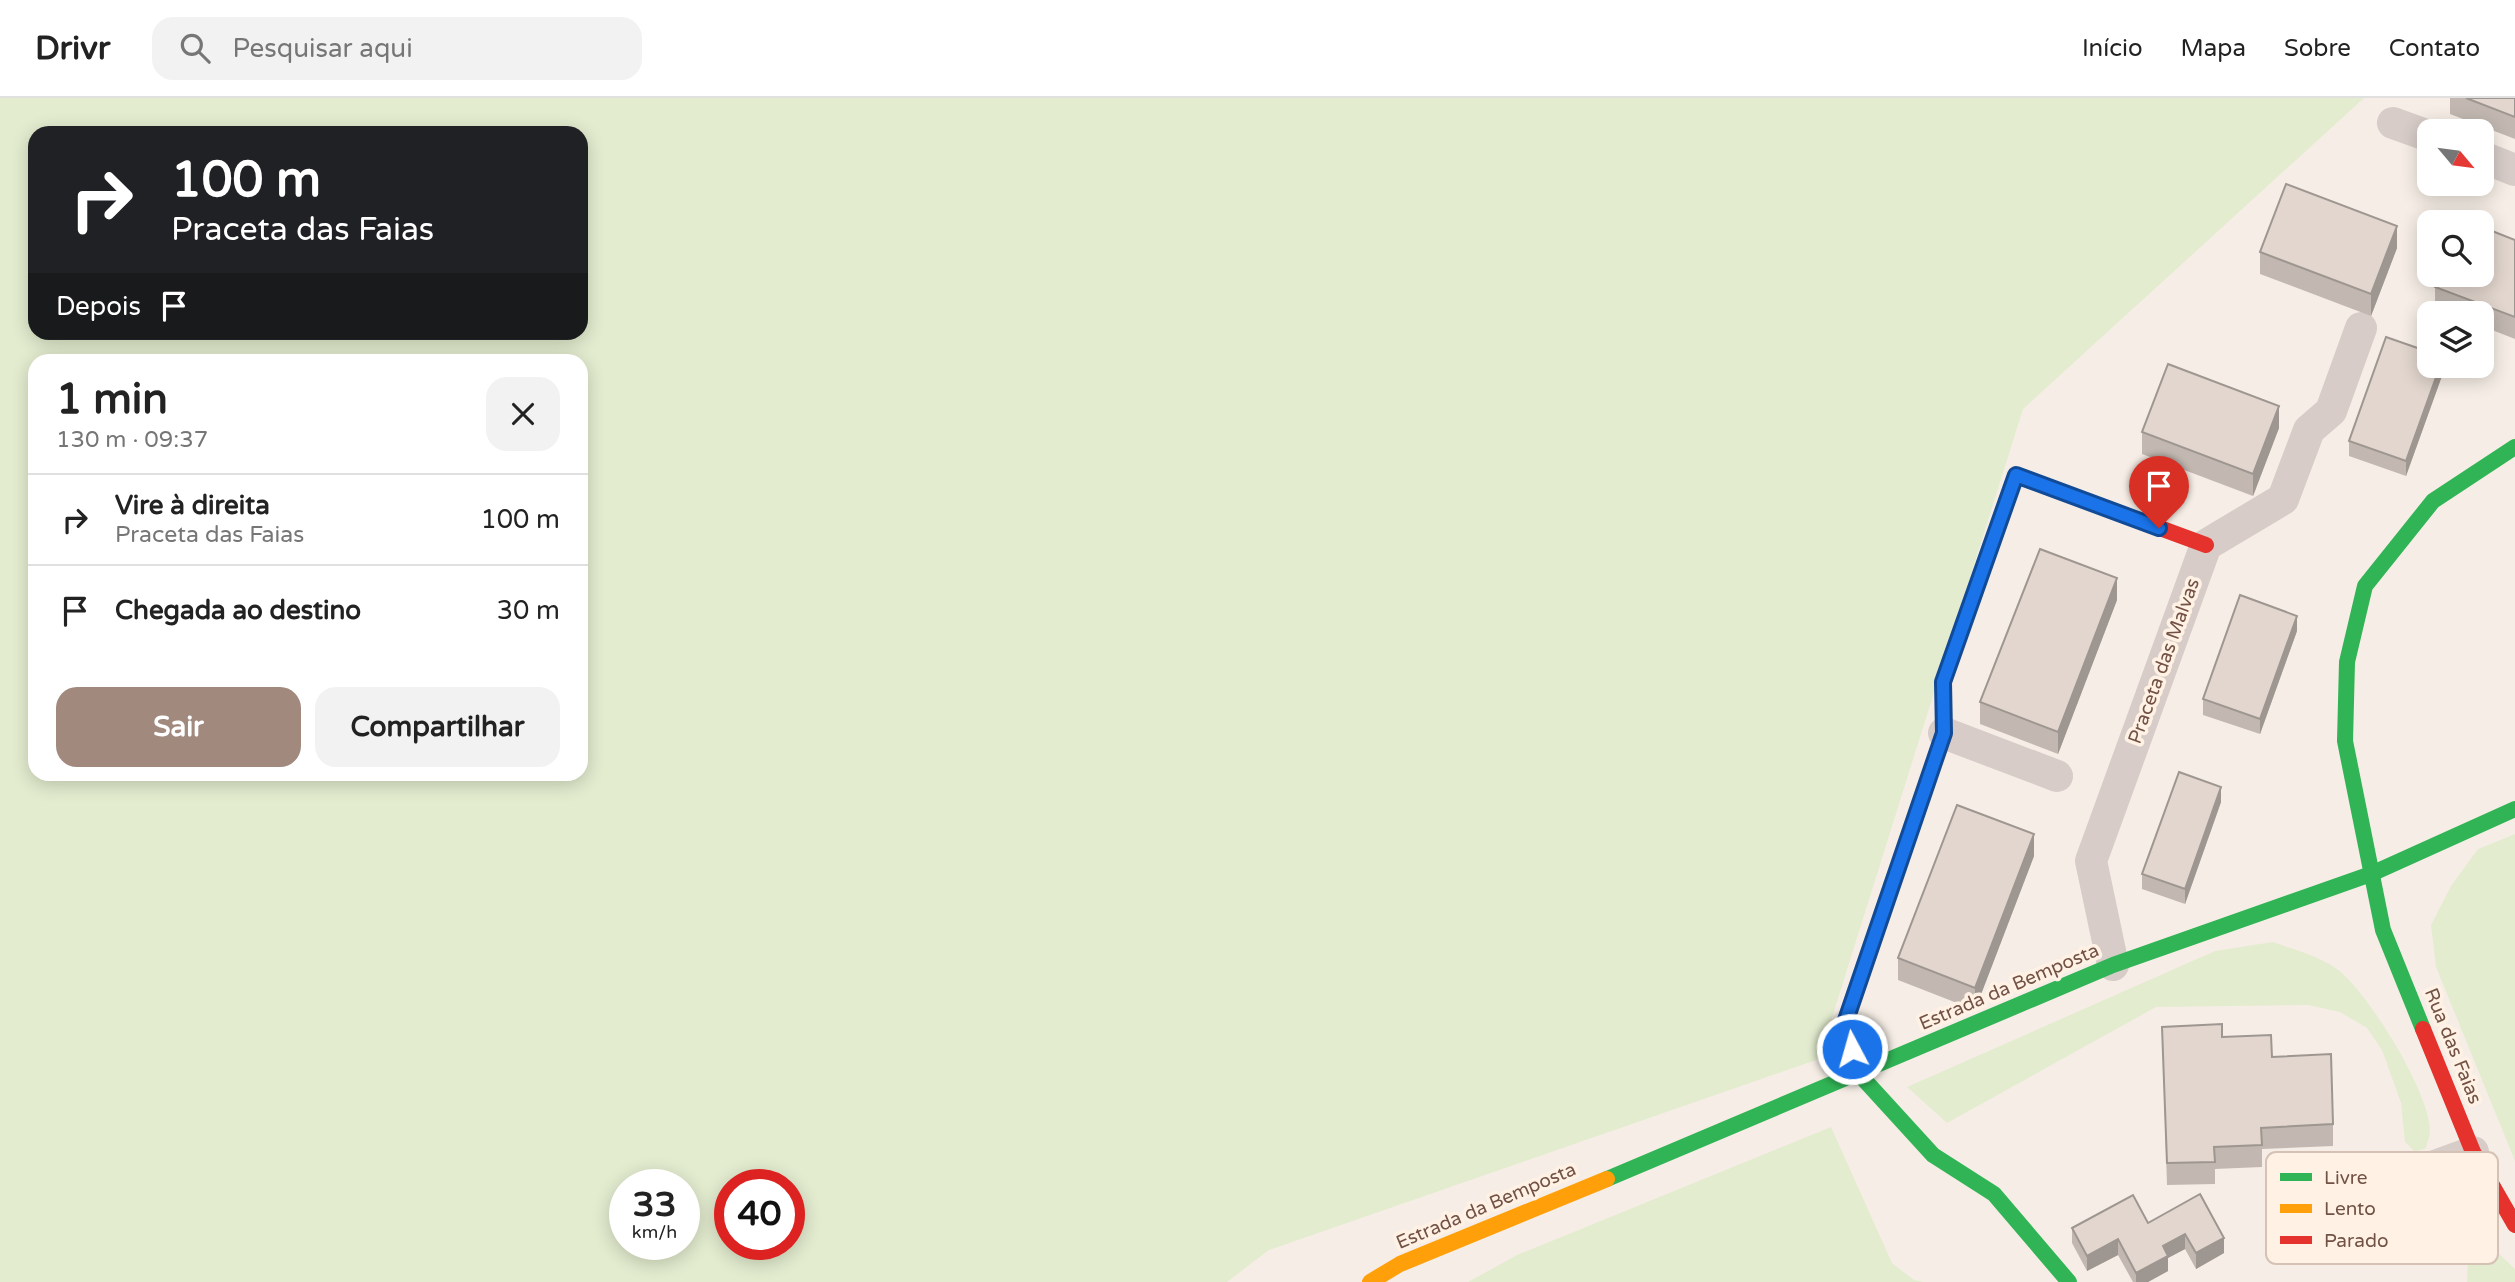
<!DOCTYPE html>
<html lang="pt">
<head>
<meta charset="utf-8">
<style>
  :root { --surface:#fff; --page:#f2f2f2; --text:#222; --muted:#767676; --line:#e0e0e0; --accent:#a1897e }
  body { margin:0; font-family:"Varela Round",sans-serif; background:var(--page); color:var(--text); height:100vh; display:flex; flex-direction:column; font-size:26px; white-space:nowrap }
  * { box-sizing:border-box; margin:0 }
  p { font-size:23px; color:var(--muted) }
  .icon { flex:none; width:38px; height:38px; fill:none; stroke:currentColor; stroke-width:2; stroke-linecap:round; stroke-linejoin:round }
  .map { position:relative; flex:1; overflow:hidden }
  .sheet { position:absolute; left:28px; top:256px; width:560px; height:427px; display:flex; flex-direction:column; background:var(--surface); border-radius:21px; box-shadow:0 4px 18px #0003 }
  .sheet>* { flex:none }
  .guide { position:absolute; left:28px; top:28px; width:560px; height:214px; border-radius:21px; box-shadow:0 4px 18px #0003; background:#202124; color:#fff; overflow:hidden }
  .needle { width:46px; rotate:119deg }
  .fabs { position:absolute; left:2417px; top:21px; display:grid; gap:14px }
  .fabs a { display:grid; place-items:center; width:77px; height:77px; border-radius:14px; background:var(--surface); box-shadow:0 4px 18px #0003; font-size:35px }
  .speed { position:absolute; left:609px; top:1071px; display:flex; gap:14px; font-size:35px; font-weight:700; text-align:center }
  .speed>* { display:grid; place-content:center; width:91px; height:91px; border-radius:50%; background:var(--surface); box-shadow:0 4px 18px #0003; line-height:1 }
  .speed small { font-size:18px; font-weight:400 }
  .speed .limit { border:10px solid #d22; background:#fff; color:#111 }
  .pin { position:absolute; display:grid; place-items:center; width:60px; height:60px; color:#fff; margin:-72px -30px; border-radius:50% 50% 50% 0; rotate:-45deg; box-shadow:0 0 7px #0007 }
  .pin .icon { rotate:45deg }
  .me { position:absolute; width:77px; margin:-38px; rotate:354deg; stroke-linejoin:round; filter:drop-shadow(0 0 5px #0008) }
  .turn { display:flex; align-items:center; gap:24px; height:147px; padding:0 28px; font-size:32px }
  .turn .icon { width:91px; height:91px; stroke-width:2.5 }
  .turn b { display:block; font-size:49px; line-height:60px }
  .then { display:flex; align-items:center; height:66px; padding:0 28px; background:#0003; gap:14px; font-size:26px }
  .round { display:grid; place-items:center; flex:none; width:74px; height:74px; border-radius:21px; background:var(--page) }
  .overview { display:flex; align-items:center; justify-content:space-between; height:119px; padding:0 28px }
  h1 { font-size:42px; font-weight:700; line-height:52px }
  .button { display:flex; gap:14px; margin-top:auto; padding:14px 28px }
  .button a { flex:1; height:80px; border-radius:21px; background:var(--accent); color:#fff; font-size:28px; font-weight:700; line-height:80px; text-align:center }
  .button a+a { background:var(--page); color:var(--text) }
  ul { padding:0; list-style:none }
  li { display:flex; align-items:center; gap:21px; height:91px; padding:0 28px; border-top:2px solid var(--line) }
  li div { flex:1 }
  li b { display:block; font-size:26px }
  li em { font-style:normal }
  header { display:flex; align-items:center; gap:42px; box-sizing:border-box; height:98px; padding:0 35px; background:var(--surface); border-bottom:2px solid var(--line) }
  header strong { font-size:33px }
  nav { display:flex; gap:38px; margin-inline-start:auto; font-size:24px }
  .search { width:490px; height:63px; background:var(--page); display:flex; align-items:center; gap:18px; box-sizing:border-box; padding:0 24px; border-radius:21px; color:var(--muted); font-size:26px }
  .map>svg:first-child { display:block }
  .green { fill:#e3eccf; fill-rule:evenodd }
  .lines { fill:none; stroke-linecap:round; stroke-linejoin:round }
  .street { stroke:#d7ccc8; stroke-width:32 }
  .fast { stroke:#30b455; stroke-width:16 }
  .slow { stroke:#ff9f0a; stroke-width:16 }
  .jam { stroke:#e5322d; stroke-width:16 }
  .wall { fill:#c2b8b1 }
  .shaded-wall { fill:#9e9690 }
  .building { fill:#e2d6ce; stroke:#9e9690; stroke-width:2 }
  .route-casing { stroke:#114b97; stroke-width:18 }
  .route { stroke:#1a73e8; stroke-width:12 }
  .labels { text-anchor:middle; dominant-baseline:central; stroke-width:7; stroke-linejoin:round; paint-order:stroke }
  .street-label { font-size:19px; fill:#735246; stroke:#fff2e5 }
  .key { fill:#fff2e5; stroke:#d5c2b5; stroke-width:2 }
  .key-label { font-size:19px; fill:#735246 }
</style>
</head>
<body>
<header>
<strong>Drivr</strong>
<div class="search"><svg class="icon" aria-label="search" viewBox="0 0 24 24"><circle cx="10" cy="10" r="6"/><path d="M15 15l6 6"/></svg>Pesquisar aqui</div>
<nav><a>Início</a><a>Mapa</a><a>Sobre</a><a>Contato</a></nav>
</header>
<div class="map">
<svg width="2515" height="1184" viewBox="0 0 2515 1184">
  <rect width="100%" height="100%" fill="#f6eee6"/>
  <g class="green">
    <path d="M0 0H2364L2023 311 1819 961 1269 1152 1227 1184H0ZM35 35H581V234H35ZM35 262H581V676H35ZM625 1087H684V1146H625ZM730 1087H789V1146H730Z"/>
    <polygon points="2515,736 2515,1063 2436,869 2431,827 2451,788 2478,751"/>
    <path d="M2273 844C2295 852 2324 859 2342 875 2371 901 2430 994 2430 1034 2430 1039 2427 1045 2426 1050L2415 1054 2405 1044 2401 1005 2382 952 2367 930 2340 914 2308 907 2156 909 1947 1025 1907 989 2215 853Z"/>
    <polygon points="1831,1029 1892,1165 1914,1182 1924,1184 1468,1184 1517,1157"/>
    <polygon points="2430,1104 2453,1109 2468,1120 2481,1139 2515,1171 2515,1184 2467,1184 2469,1135 2450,1123 2431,1123"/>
  </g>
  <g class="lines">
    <g class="street">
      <polyline points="2393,25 2429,38"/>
      <polyline points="2482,59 2515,72"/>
      <polyline points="1944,635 2057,678"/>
      <polyline points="2113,867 2091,763 2206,447 2283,401 2309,332 2331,313 2361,230"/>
      <polyline points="2342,1089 2402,1080 2473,1054"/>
    </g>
    <g class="fast">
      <polyline points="1992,445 1943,584 1944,635 1845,925 1859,976 1933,1057 1994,1096 2069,1184"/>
      <polyline points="2423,931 2383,832 2345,643 2347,564 2365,488 2433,403 2515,349"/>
      <polyline points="1607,1081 2113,867 2371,776 2515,711"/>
    </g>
    <polyline class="slow" points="1370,1184 1400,1166 1607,1081"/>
    <g class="jam">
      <polyline points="1992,445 2016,377 2206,447"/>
      <polyline points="2423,931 2473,1054 2515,1127"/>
    </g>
  </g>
  <g class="wall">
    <polygon points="2450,0 2515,0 2515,41 2450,16"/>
    <polygon points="2515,142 2515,241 2482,228 2482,215 2447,215 2435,211 2435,189"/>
    <polygon points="2397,150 2371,218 2260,176 2260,154"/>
    <polygon points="2443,268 2443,275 2406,378 2349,358 2349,343"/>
    <polygon points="2279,330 2253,398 2142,356 2142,334"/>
    <polygon points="2117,502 2058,656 1980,626 1980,604"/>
    <polygon points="2297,533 2260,636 2203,617 2203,601"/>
    <polygon points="2221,704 2185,806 2142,791 2142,776"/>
    <polygon points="2034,758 1975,912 1898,882 1898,860"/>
    <polygon points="2162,929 2222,939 2272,959 2333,1026 2333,1048 2262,1051 2262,1069 2215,1071 2215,1086 2167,1087"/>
    <polygon points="2200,1096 2224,1155 2196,1171 2185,1151 2168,1160 2168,1173 2148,1184 2133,1184 2118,1157 2087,1173 2072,1145 2072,1130 2148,1125"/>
  </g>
  <g class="shaded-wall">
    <polygon points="2397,128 2397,150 2371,218 2371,196"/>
    <polygon points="2440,268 2443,268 2443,275 2406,378 2406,363"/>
    <polygon points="2279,308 2279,330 2253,398 2253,376"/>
    <polygon points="2117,480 2117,502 2058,656 2058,634"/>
    <polygon points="2297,518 2297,533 2260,636 2260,621"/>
    <polygon points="2221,689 2221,704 2185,806 2185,791"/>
    <polygon points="2034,736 2034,758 1975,912 1975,890"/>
    <polygon points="2185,1136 2185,1151 2168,1160 2168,1173 2148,1184 2136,1184 2136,1175 2163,1148"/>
    <polygon points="2224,1140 2224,1155 2196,1171 2196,1155"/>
    <polygon points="2118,1141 2118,1157 2087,1173 2087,1158"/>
  </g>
  <g class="building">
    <polygon points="2466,0 2515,0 2515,19"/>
    <polygon points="2286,86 2397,128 2371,196 2260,154"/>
    <polygon points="2482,129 2515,142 2515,219 2435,189 2440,177 2482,177"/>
    <polygon points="2386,239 2429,254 2429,268 2440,268 2406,363 2349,343"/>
    <polygon points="2168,266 2279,308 2253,376 2142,334"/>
    <polygon points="2040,451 2117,480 2058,634 1980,604"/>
    <polygon points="2240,497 2297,518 2260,621 2203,601"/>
    <polygon points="2179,674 2221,689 2185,791 2142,776"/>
    <polygon points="1957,707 2034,736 1975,890 1898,860"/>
    <polygon points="2222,926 2222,939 2271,937 2272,959 2331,956 2333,1026 2261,1030 2262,1047 2214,1049 2215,1064 2167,1065 2162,929"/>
    <polygon points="2200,1096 2224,1140 2196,1155 2185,1136 2163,1148 2168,1158 2136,1175 2118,1141 2087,1158 2072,1130 2133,1097 2148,1125"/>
  </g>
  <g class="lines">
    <defs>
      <polyline id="route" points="1852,951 1845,925 1944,635 1943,584 2016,377 2159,430"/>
    </defs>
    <use href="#route" class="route-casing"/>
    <use href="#route" class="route"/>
  </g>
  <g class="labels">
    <g class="street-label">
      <text transform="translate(2164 563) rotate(-70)">Praceta das Malvas</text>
      <text transform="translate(2009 889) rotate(-23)">Estrada da Bemposta</text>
      <text transform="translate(2453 948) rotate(68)">Rua das Faias</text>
      <text transform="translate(1486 1108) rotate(-23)">Estrada da Bemposta</text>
    </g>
  </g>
  <rect x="2266" y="1054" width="232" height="112" rx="10" class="key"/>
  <rect x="2280" y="1075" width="32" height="8" fill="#30b455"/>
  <rect x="2280" y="1106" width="32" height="9" fill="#ff9f0a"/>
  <rect x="2280" y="1138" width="32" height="8" fill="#e5322d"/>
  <g class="key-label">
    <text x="2324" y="1086">Livre</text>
    <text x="2324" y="1117">Lento</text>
    <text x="2324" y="1149">Parado</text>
  </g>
</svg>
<div class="fabs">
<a><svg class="needle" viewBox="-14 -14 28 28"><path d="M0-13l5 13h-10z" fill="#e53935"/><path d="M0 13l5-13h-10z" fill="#767676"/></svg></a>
<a><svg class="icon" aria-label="search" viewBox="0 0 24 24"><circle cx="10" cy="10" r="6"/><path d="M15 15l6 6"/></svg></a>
<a><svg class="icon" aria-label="layers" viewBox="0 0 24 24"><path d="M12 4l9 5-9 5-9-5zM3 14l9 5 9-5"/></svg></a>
</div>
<div class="speed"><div>33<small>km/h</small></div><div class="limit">40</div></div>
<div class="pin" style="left:2159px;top:430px;background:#d93025"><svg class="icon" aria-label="arrive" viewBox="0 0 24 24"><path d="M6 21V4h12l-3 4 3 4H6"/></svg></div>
<svg class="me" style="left:1852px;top:951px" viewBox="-20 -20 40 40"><circle r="17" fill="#1a73e8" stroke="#fff" stroke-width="3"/><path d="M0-11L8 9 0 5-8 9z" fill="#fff"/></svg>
<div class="guide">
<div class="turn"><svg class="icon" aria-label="right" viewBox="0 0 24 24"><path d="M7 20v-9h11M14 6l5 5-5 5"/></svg><div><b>100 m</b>Praceta das Faias</div></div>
<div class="then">Depois<svg class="icon" aria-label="arrive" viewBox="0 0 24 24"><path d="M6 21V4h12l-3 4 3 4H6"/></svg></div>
</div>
<section class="sheet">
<div class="overview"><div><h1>1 min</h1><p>130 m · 09:37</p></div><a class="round"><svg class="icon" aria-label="close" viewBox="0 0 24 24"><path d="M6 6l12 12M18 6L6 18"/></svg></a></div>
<ul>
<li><svg class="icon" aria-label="right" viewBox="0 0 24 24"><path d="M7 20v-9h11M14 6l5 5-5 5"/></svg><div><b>Vire à direita</b><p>Praceta das Faias</p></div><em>100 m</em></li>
<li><svg class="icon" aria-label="arrive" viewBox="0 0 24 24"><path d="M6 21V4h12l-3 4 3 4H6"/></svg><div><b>Chegada ao destino</b></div><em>30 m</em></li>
</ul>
<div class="button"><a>Sair</a><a>Compartilhar</a></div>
</section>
</div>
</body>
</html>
